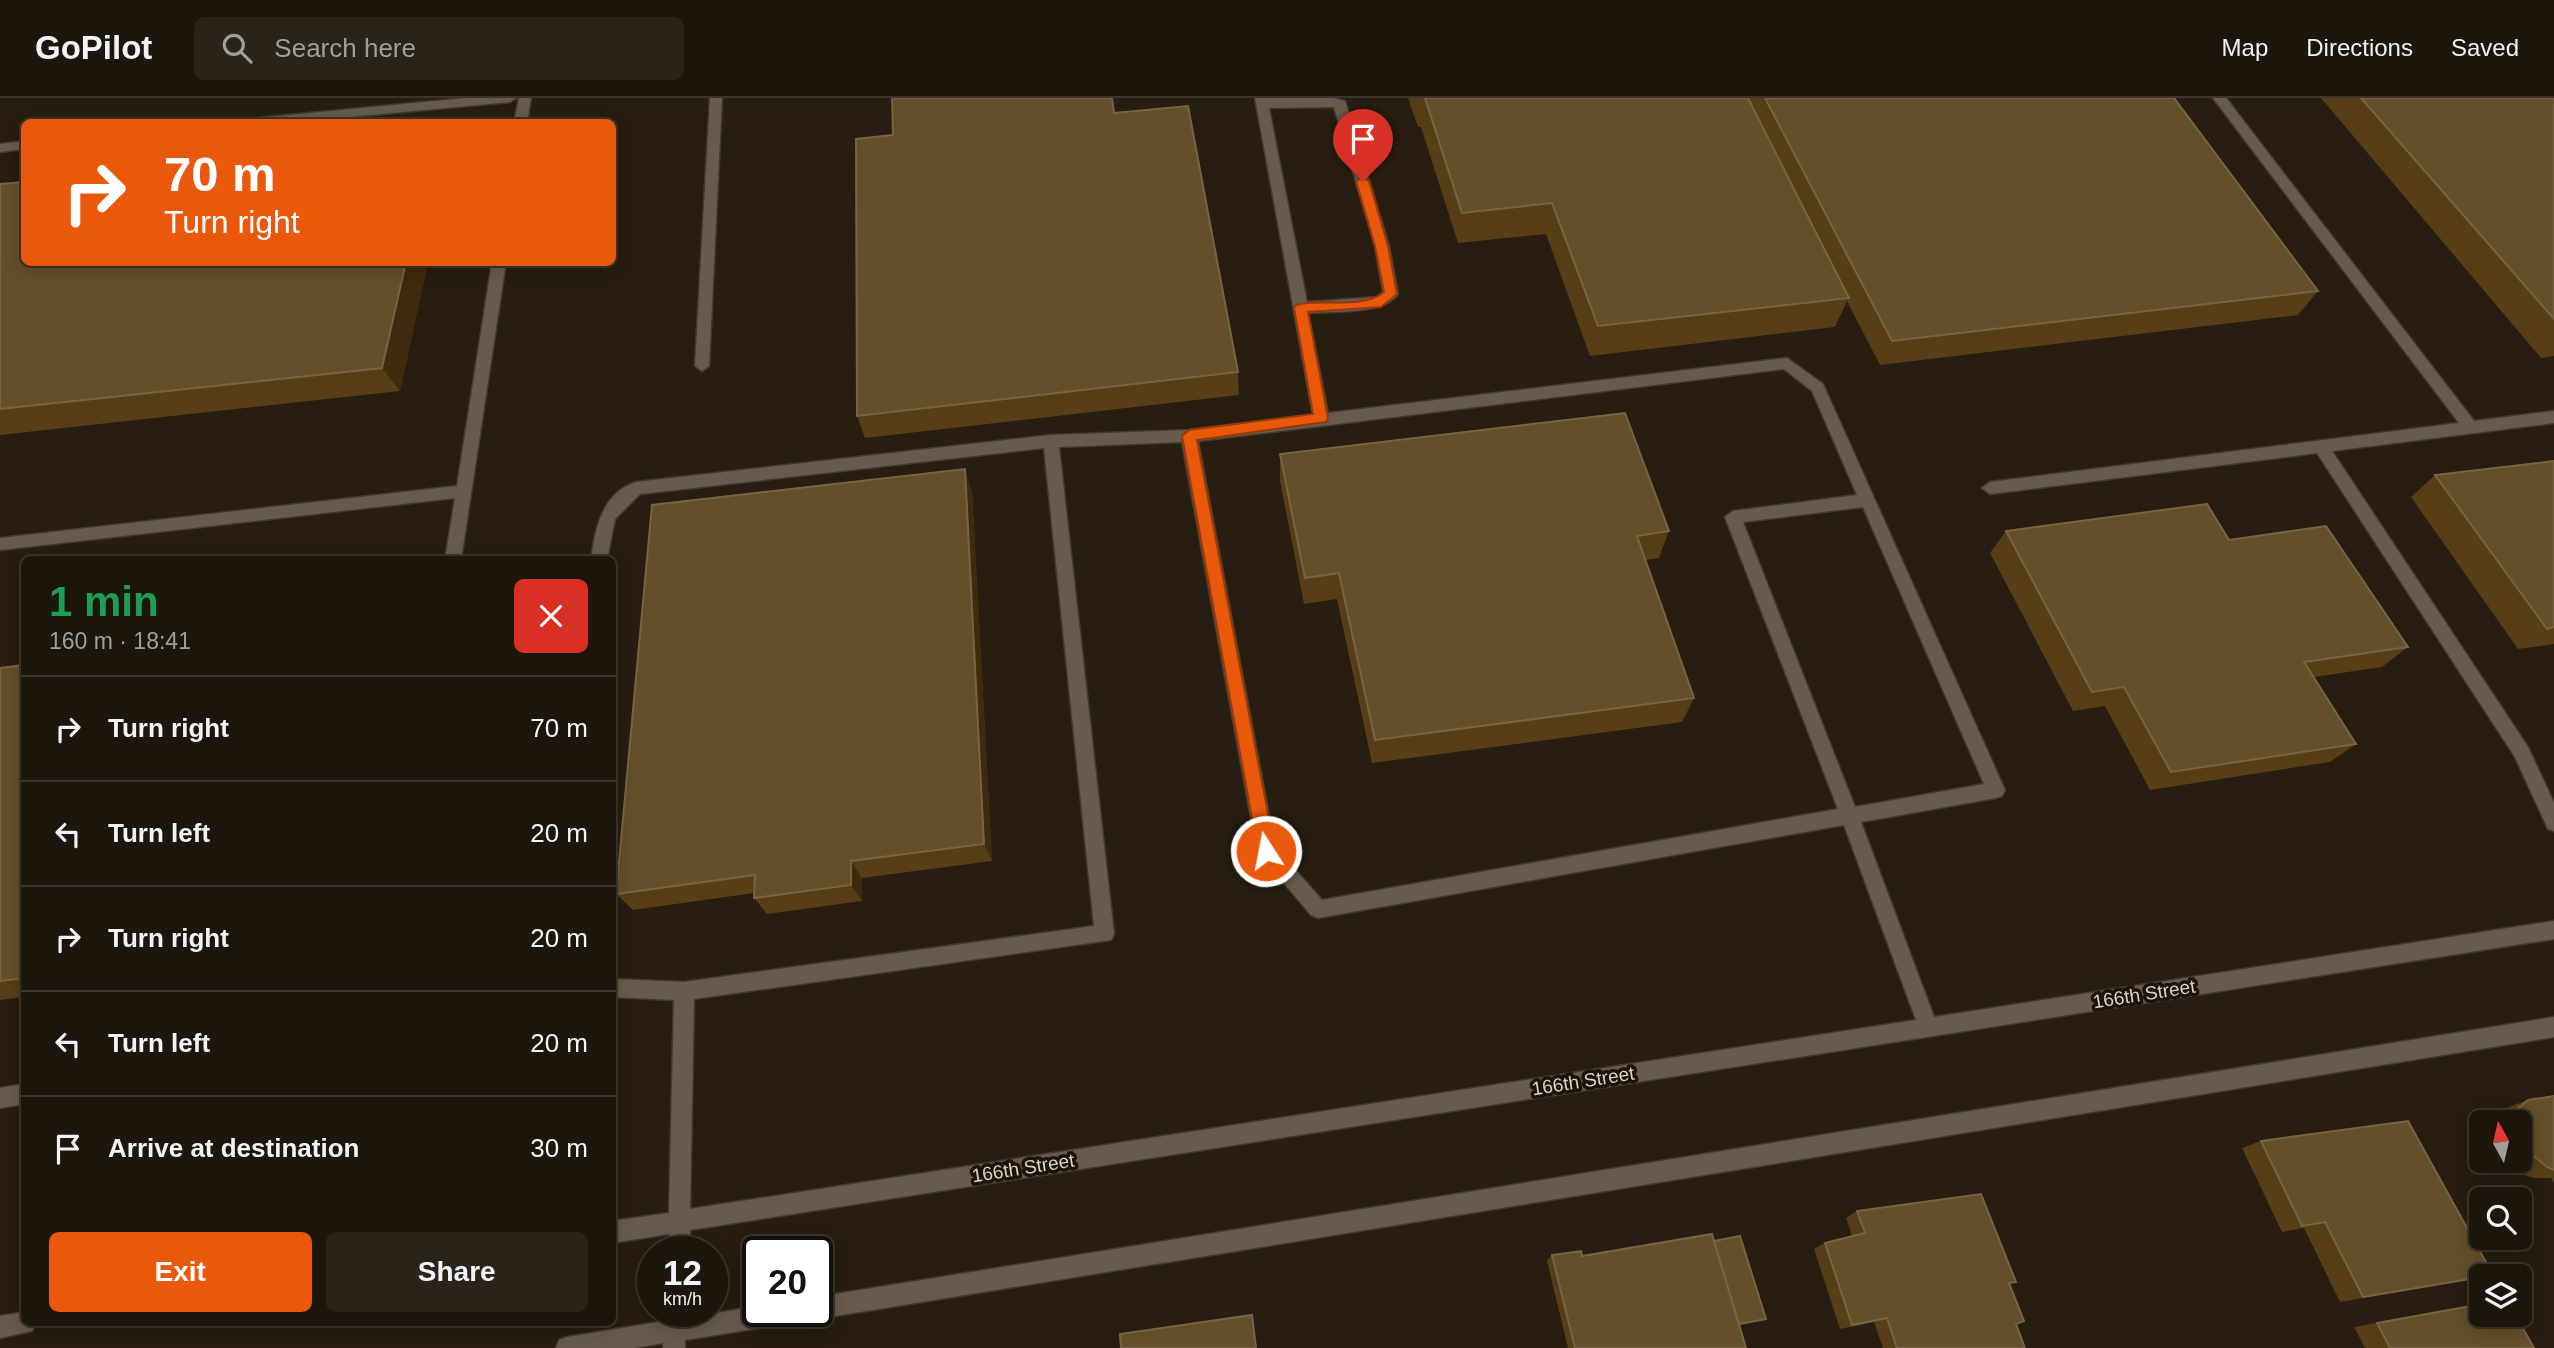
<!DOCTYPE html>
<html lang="en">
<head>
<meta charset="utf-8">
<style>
  :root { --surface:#1d160c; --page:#2a231a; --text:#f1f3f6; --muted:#a09f9d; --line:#3b352d; --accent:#ea580c }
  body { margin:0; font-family:Helvetica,sans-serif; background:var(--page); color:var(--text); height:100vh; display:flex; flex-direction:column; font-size:26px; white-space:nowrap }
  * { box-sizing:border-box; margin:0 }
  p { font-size:23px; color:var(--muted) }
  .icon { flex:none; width:38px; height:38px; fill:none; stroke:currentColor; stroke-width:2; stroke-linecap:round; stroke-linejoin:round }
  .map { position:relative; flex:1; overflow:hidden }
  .panel { position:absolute; left:21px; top:458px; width:595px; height:770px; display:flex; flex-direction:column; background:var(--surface); border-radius:10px; box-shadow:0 4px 18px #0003,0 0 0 2px var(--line) }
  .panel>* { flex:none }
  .banner { position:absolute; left:21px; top:21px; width:595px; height:147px; border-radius:10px; box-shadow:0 4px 18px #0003,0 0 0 2px var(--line); background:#ea580c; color:#fff; overflow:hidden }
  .needle { width:46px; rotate:352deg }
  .tools { position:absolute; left:2469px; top:1012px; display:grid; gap:14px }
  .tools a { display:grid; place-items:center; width:63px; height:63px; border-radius:10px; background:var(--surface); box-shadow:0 4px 18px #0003,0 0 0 2px var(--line); font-size:35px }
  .speed { position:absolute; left:637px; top:1138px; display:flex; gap:14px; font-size:35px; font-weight:700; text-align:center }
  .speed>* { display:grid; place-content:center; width:91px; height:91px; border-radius:50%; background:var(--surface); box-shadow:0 4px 18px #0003,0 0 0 2px var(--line); line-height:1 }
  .speed small { font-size:18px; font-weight:400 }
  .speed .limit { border:4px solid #111; border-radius:10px; background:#fff; color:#111 }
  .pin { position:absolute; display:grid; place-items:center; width:60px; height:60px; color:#fff; margin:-72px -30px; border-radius:50% 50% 50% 0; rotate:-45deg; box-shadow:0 0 7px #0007 }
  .pin .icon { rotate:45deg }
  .me { position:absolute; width:77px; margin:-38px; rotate:349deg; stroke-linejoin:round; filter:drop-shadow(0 0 5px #0008) }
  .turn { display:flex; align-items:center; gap:24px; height:147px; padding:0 28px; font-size:32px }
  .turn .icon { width:91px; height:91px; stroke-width:2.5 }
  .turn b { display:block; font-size:49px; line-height:60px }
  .round { display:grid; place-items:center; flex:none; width:74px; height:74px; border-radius:10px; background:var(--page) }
  .head { display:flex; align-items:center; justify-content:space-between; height:119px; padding:0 28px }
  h1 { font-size:42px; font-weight:700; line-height:52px; color:#1e9e55 }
  .cta { display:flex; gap:14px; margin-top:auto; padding:14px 28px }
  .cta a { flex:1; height:80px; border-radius:10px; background:var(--accent); color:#fff; font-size:28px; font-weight:700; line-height:80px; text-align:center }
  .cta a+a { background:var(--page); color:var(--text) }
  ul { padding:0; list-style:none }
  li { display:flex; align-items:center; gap:21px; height:105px; padding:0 28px; border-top:2px solid var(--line) }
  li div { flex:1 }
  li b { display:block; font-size:26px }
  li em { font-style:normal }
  header { display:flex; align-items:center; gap:42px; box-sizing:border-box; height:98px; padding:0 35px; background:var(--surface); border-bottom:2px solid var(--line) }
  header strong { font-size:33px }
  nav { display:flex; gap:38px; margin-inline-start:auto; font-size:24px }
  .search { width:490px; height:63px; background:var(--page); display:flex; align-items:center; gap:18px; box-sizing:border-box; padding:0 24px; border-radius:10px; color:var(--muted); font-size:26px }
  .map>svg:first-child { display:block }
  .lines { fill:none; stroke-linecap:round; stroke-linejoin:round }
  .minor-casing { stroke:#413831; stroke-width:3 }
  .minor { fill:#685b4d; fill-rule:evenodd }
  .wall { fill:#573e17 }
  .shaded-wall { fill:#3e2a0c }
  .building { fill:#654f2a; stroke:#786444; stroke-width:2 }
  .route { fill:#ea580c; stroke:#983908; stroke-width:2 }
  .labels { text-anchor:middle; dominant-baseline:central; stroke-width:7; stroke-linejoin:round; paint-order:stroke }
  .street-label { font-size:19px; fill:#dcd5cd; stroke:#1d1307 }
</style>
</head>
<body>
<header>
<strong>GoPilot</strong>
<div class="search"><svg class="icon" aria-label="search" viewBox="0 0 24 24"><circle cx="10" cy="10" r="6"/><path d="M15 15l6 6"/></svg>Search here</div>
<nav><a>Map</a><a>Directions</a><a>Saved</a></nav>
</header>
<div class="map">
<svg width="2554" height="1250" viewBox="0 0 2554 1250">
  <rect width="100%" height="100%" fill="#271d10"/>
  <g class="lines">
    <defs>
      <g id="minor">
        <polygon points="466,0 516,0 510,4 297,24 251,24 258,20"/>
        <polygon points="519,0 531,0 527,24 514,24"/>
        <polygon points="710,0 722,0 709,268 702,273 695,268"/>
        <path d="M1255 0H1333L1345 3 1389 148 1398 196C1383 217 1333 213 1308 215L1328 315 1787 260 1823 286 2005 692 2002 698 1996 700 1861 724 1934 919 2554 823V841L690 1132V1153H668L669 1136 612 1145V1123L669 1115 674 902 612 899V881L684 884 1094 828 1044 350 640 396 615 421 607 462H591C595 431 602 395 636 384L1051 337 1189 332 1313 317ZM1334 9 1375 148 1383 194 1377 199 1307 204 1269 10ZM1784 271 1812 293 1857 397 1733 413 1725 419 1838 711 1322 802 1275 749 1198 343ZM1182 344 1257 753 1311 817 1318 820 1844 727 1916 922 690 1111 694 901 1111 842 1114 836 1059 349ZM1863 409 1984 686 1855 709 1743 424Z"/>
        <polygon points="2213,0 2226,0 2474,323 2554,313 2554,325 2332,353 2528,649 2554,705 2554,733 2548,731 2515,659 2317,355 1990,396 1982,390 1990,384 2459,325"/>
        <polygon points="24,43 24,51 0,54 0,46"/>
        <polygon points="492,164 506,164 461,462 445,462 455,400 0,452 0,440 457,388"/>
        <polygon points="2554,919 2554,939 817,1221 809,1218 808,1214 805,1221 797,1224 685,1242 685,1250 663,1250 663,1245 635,1250 556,1250 559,1242 567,1239 665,1223 665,1213 687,1213 687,1220 758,1208 758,1213 817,1213 817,1199"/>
        <polygon points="24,986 24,1006 0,1010 0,990"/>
        <polygon points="24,1214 24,1225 35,1225 32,1233 0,1240 0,1218"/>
      </g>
    </defs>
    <use href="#minor" class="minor-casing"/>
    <use href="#minor" class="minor"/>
  </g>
  <g class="wall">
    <polygon points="1408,0 1748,0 1749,1 1749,0 2174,0 2318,193 2298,217 1880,267 1847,203 1835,229 1590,258 1546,136 1458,145 1421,29 1418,29"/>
    <polygon points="2321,0 2554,0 2554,258 2541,260"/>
    <polygon points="0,86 428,164 400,293 0,337"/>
    <polygon points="1238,274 1239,297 865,340 857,318"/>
    <polygon points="1280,356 1669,433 1659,460 1645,462 1694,600 1682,624 1372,665 1337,501 1304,506 1280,383"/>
    <polygon points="2554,363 2554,546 2518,551 2411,399 2435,377"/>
    <polygon points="972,393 992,763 862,780 862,803 767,816 754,800 754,795 633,812 616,796"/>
    <polygon points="2006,433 2229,442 2408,549 2382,569 2314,579 2356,646 2330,664 2150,692 2105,608 2073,613 1990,455"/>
    <polygon points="24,567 24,899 0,902 0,570"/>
    <polygon points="2554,998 2554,1085 2551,1080 2533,1080 2522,1076 2506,1062 2520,1062 2520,1024 2490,1024 2491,1021 2504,1011 2528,1002"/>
    <polygon points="2261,1043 2482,1180 2340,1204 2304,1130 2282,1134 2242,1050"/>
    <polygon points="1857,1113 2016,1184 2010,1186 2016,1226 2025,1250 1883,1250 1874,1224 1840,1231 1814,1151 1825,1145 1852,1138 1846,1120"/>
    <polygon points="1714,1143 1766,1221 1761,1223 1739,1227 1746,1250 1568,1250 1547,1163 1552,1157 1582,1158"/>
    <polygon points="2482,1206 2534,1250 2365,1250 2354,1229"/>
  </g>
  <g class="shaded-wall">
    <polygon points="406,164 428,164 400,293 382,270"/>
    <polygon points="965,371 972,393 992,763 984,746"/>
    <polygon points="851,763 862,780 862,803 851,787"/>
  </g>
  <g class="building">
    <polygon points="892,0 1112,0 1114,15 1188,8 1238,274 857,318 856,41 893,37"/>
    <polygon points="1425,0 1748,0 1849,200 1598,228 1552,105 1462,115"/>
    <polygon points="1765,0 2174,0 2318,193 1892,243"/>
    <polygon points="2361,0 2554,0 2554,221"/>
    <polygon points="24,84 24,164 406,164 382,270 0,311 0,86"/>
    <polygon points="1625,315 1669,433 1637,438 1694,600 1375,642 1339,475 1305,480 1280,356"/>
    <polygon points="2554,363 2554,529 2547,531 2435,377"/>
    <polygon points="965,371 984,746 851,763 851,787 754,800 755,777 616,796 652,407"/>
    <polygon points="2207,406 2229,442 2326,428 2408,549 2304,564 2356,646 2171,674 2124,589 2092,594 2006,433"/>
    <polygon points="24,567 24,880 0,883 0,570"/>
    <polygon points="2554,998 2554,1072 2547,1069 2526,1051 2520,1040 2520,1024 2513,1024 2512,1020 2515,1013 2528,1002"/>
    <polygon points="2408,1023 2493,1177 2482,1178 2482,1179 2363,1199 2325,1124 2302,1128 2261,1043"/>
    <polygon points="1981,1096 2016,1184 2009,1185 2024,1223 2016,1226 2025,1250 1897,1250 1887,1220 1852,1227 1825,1145 1865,1135 1857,1113"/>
    <polygon points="1712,1136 1746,1250 1575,1250 1552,1157 1581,1153 1582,1158"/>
    <polygon points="1740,1138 1766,1221 1739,1226 1714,1143"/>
    <polygon points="2482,1206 2482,1216 2515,1216 2534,1250 2390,1250 2377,1225"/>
    <polygon points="1252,1217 1256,1250 1121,1250 1120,1236"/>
  </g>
  <path class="route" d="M1363 79 1369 83 1388 148 1397 196 1381 209 1308 214 1328 320 1326 324 1197 342 1275 753 1272 759 1266 761 1260 759 1258 753 1182 338 1189 332 1313 316 1294 210 1296 207C1322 200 1362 212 1384 194L1375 148 1356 83Z"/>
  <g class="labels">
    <g class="street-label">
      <text transform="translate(2144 896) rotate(-9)">166th Street</text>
      <text transform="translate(1583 983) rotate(-9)">166th Street</text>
      <text transform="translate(1023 1070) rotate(-9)">166th Street</text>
    </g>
  </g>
</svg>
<div class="tools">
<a><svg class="needle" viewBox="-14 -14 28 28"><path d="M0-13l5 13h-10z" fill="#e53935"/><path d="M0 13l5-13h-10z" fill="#a09f9d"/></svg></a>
<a><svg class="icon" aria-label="search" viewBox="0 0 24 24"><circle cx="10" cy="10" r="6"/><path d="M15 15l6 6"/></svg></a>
<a><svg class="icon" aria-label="layers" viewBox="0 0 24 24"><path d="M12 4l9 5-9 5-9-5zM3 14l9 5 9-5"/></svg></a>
</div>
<div class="speed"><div>12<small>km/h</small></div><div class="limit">20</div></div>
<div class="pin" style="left:1363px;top:83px;background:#d93025"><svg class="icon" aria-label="arrive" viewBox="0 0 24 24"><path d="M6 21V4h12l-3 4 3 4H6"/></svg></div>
<svg class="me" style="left:1266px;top:753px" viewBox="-20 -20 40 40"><circle r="17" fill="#ea580c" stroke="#fff" stroke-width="3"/><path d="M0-11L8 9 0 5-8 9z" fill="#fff"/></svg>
<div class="banner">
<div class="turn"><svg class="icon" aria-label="right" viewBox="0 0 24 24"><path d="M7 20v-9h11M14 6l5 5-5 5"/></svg><div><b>70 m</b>Turn right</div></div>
</div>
<section class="panel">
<div class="head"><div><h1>1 min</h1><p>160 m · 18:41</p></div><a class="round" style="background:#d93025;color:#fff"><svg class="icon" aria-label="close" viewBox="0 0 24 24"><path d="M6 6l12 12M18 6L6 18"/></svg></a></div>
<ul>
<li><svg class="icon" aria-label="right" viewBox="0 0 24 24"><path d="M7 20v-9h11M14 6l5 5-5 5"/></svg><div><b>Turn right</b></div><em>70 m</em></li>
<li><svg class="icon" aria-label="left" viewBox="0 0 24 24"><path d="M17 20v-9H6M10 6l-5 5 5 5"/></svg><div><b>Turn left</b></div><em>20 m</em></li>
<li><svg class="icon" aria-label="right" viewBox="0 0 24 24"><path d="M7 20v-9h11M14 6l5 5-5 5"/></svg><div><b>Turn right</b></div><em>20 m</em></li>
<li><svg class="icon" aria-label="left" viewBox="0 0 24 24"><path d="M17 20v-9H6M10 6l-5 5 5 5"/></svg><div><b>Turn left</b></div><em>20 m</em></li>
<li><svg class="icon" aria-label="arrive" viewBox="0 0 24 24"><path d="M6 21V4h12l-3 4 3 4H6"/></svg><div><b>Arrive at destination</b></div><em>30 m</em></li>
</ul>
<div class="cta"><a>Exit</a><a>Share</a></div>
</section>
</div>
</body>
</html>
